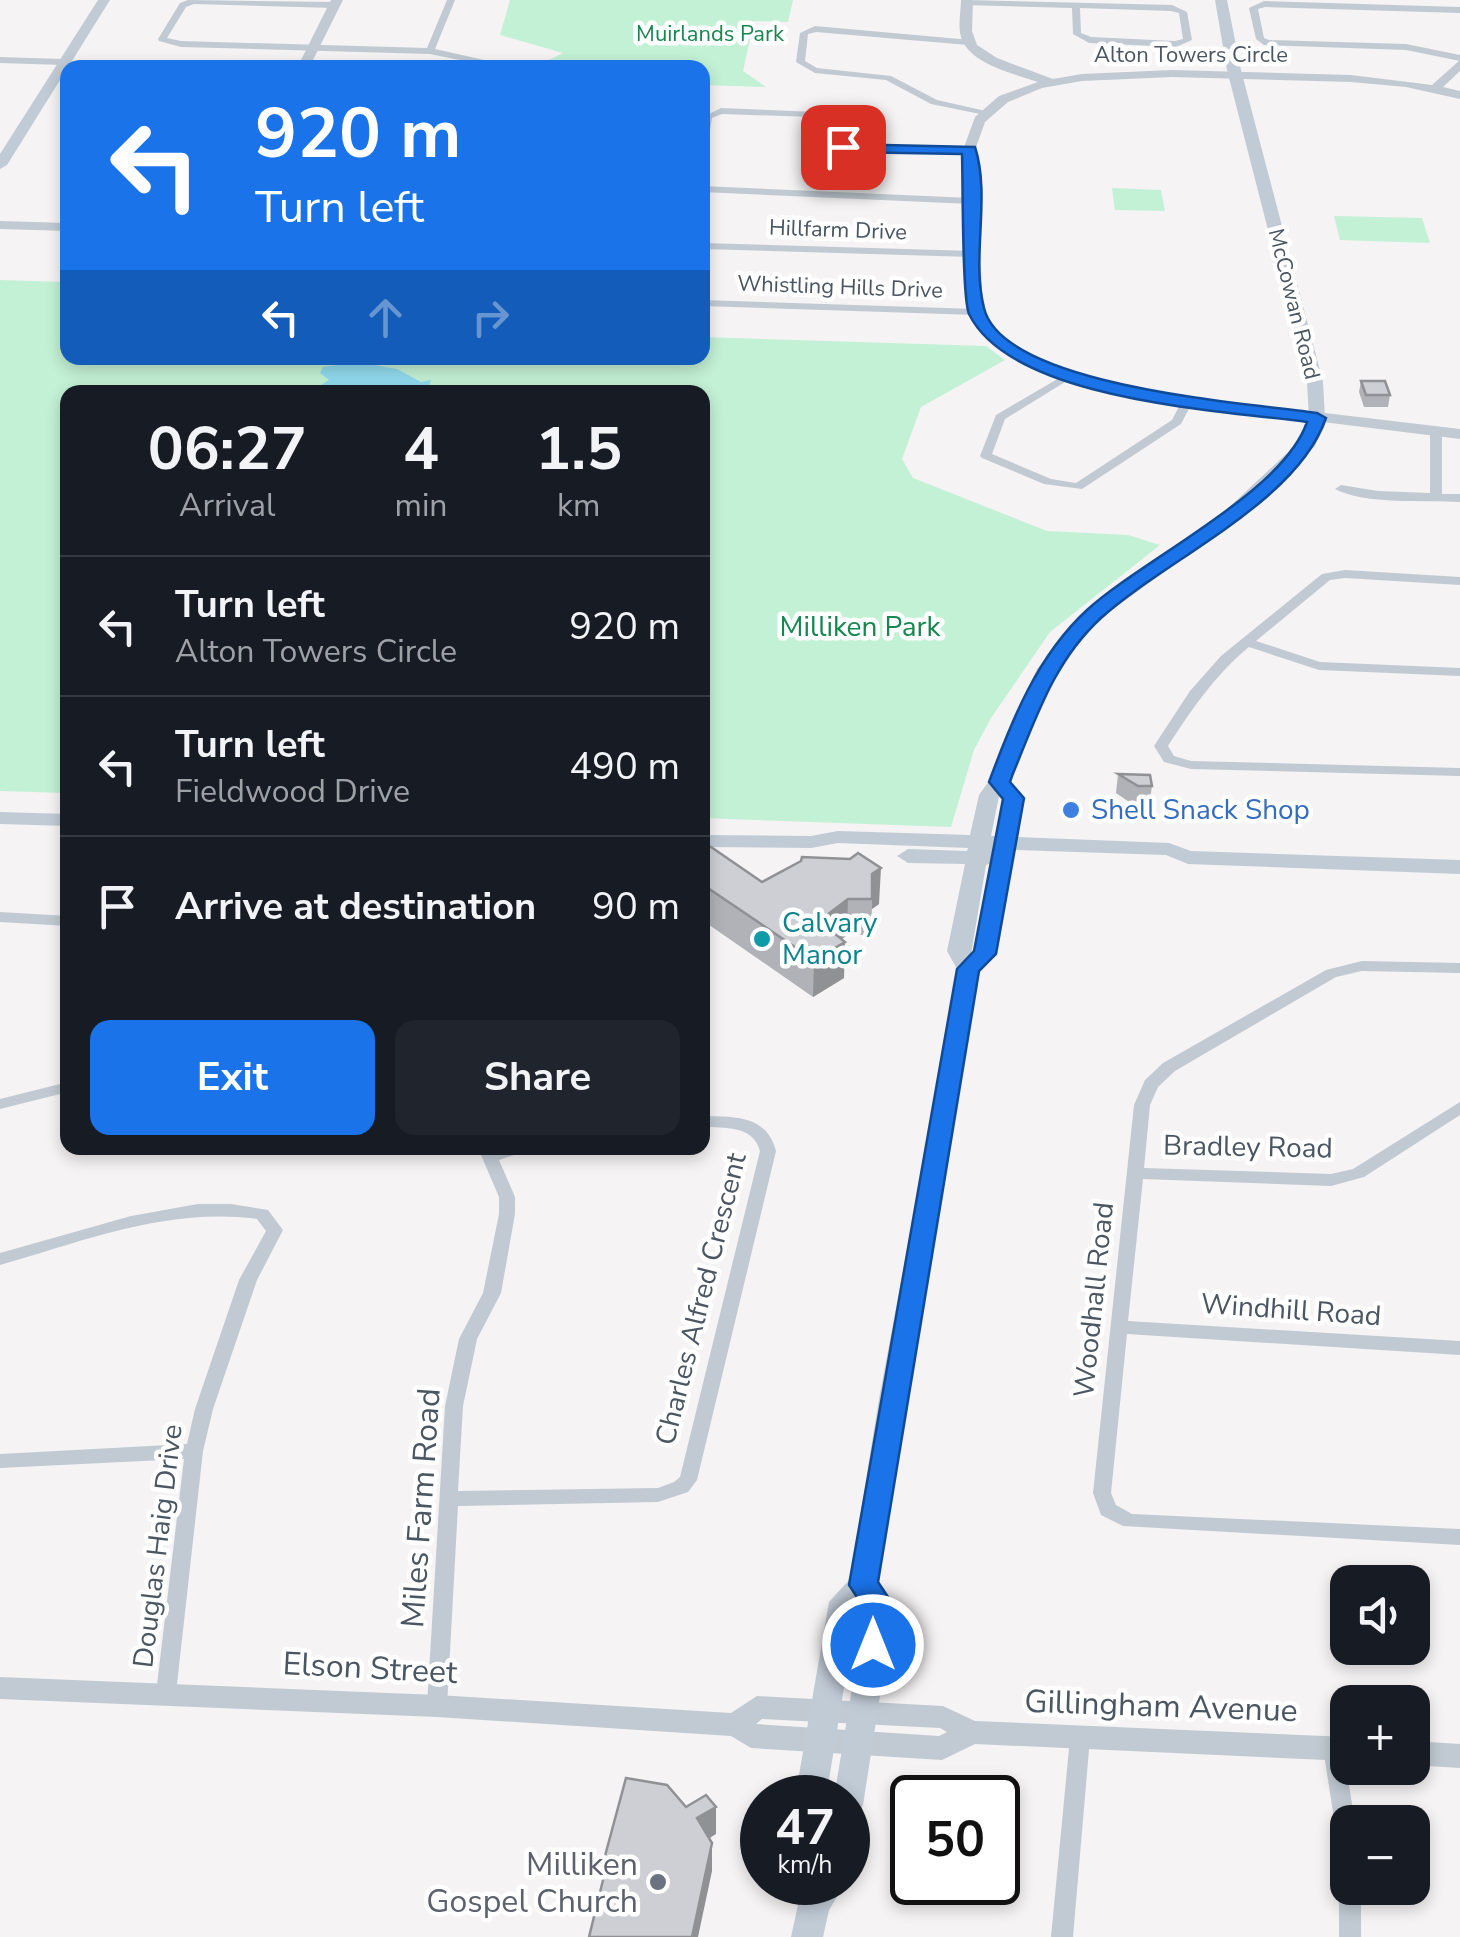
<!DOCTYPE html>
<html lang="en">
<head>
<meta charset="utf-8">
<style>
  :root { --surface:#171b24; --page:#20242c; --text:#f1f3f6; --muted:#9ea1a6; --line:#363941; --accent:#1a73e8 }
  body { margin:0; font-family:"Nunito Sans",sans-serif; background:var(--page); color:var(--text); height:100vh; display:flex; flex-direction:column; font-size:38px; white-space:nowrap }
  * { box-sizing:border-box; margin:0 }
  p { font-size:32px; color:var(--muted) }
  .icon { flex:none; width:55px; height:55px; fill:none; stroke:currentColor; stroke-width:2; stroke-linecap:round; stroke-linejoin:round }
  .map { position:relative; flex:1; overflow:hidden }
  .side { position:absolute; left:60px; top:385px; width:650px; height:770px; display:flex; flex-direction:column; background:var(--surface); border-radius:20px; box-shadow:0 5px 15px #0003 }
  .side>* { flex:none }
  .banner { position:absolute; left:60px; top:60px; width:650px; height:305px; border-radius:20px; box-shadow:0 5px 15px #0003; background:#1a73e8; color:#fff; overflow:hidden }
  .controls { position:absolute; left:1330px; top:1565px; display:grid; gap:20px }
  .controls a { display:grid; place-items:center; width:100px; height:100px; border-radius:20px; background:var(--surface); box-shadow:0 5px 15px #0003; font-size:50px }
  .speed { position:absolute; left:740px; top:1775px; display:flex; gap:20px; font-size:50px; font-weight:700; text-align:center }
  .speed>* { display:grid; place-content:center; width:130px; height:130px; border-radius:50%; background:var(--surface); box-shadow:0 5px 15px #0003; line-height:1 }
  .speed small { font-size:25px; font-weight:400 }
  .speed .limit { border:5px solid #111; border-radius:15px; background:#fff; color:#111 }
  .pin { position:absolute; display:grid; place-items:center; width:85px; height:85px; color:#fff; margin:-42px; border-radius:20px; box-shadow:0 5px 15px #0006 }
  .me { position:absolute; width:110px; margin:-55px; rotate:0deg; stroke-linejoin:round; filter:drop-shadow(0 0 8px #0008) }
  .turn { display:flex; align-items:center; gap:35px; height:210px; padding:0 30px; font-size:45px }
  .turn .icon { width:130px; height:130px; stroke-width:2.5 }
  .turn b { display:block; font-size:70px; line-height:85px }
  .lanes { display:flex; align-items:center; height:95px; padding:0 30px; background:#0003; justify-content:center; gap:50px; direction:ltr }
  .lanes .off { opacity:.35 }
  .eta { display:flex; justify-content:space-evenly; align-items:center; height:170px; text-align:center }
  .eta b { font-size:60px; font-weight:700; line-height:70px }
  .button { display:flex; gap:20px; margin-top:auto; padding:20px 30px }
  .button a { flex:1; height:115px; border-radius:20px; background:var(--accent); color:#fff; font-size:40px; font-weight:700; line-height:115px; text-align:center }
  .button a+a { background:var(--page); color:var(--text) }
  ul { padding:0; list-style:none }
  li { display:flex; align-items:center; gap:30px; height:140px; padding:0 30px; border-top:2px solid var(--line) }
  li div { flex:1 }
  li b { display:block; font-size:38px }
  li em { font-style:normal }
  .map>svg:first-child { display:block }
  .green { fill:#c3f1d5 }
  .water { fill:#90daee }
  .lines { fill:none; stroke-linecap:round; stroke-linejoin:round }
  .minor { fill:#c1cad2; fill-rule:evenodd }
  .tertiary { fill:#c1cad2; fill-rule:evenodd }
  .secondary { fill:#c1cbd6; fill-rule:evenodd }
  .wall { fill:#b0b2b7 }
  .shaded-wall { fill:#909195 }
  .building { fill:#cdcfd5; stroke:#909195; stroke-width:2.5 }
  .route { fill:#1a73e8; stroke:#114b97; stroke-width:2.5 }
  .shop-dot { fill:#3f7fe0; stroke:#fff; stroke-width:4 }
  .culture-dot { fill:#0f9aa8; stroke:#fff; stroke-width:4 }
  .worship-dot { fill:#6b7280; stroke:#fff; stroke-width:4 }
  .labels { text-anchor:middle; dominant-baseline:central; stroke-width:9; stroke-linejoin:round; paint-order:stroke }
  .far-park-label { font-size:22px; fill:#17864f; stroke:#fff }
  .far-street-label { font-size:22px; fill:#4a5661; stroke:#fff }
  .park-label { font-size:28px; fill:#17864f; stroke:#fff }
  .shop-label { font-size:28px; fill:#366cbe; stroke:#fff; text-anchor:start }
  .culture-label { font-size:28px; fill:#0d838f; stroke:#fff; text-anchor:start }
  .street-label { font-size:28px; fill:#4a5661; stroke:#fff }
  .near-street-label { font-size:32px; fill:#4a5661; stroke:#fff }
  .near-worship-label { font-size:32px; fill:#5b616d; stroke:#fff; text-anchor:end }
</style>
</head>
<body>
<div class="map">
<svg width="1460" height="1937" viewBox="0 0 1460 1937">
  <rect width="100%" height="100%" fill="#f5f3f3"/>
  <g class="green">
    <polygon points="510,0 793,0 788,22 754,21 743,71 766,87 703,85 702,68 534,67 563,53 500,35"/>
    <polygon points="1112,188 1161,190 1165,211 1115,210"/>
    <polygon points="1334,216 1422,218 1430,243 1340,240"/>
    <polygon points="0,280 67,282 68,358 702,358 703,337 986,346 1005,360 921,407 902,459 913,478 1047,531 1128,535 1160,545 1050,632 991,718 974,750 951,827 703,818 702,392 68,392 67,793 0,791"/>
  </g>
  <polygon class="water" points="358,362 397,369 421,382 431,380 428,389 437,392 320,392 321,385 329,380 320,373 323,367"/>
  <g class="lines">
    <g class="minor">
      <polygon points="188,0 334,2 338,5 334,8 194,4 186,7 167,38 181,41 427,48 447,0 455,0 435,49 520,68 500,68 430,54 181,47 159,41 158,39 180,3"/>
      <path d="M967 0 1172 5 1187 12 1192 40 1176 47 1089 43 1073 34 1072 8 964 5 963 3ZM1080 8 1171 11 1179 13 1183 39 1175 41 1091 37 1081 33Z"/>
      <polygon points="1264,1 1460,7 1460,13 1265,7 1258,9 1264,38 1269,40 1406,44 1460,55 1460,61 1406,50 1264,45 1256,39 1249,8"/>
      <polygon points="815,26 971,40 971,44 968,45 816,32 808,34 805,61 817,68 891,76 937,100 990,112 985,115 931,104 886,80 815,73 796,62 800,33"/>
      <polygon points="0,57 63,59 67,62 63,65 0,63"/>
      <polygon points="721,108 818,112 827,120 825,140 837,144 969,147 974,150 969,153 836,150 817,143 817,121 813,117 722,114 712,118 707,147 702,150 703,117"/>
      <polygon points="702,186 971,198 976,201 971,204 702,192"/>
      <polygon points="702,243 972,251 977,254 972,257 702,249"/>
      <polygon points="702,300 976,309 981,312 976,315 702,306"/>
      <polygon points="1066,374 1070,375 1070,379 1005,419 992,454 1051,479 1076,483 1172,420 1183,399 1187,398 1193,401 1181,424 1082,489 1044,484 982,458 980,456 996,415"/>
      <path d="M1436 429 1442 432V494H1460V502C1425 500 1365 505 1335 489L1341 485 1378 491 1430 493V432Z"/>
      <path d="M1345 570 1460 577V585L1345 578 1330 580 1256 641 1320 662 1460 668V676L1319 670 1249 647C1215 675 1192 709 1168 746L1174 756 1191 761 1460 768V776L1191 769 1164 762 1154 746 1190 691 1221 656 1322 574Z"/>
      <polygon points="0,912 68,916 68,926 0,922"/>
      <polygon points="1362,961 1460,963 1460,973 1362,971 1336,977 1175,1071 1158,1087 1150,1105 1144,1168 1331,1174 1353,1169 1460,1102 1460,1115 1364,1177 1331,1186 1143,1179 1128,1321 1460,1341 1460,1355 1127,1334 1111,1493 1116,1505 1132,1514 1460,1529 1460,1545 1123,1526 1101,1515 1093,1493 1134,1105 1145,1080 1163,1063 1326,970"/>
      <polygon points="68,1082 68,1092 0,1109 0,1099"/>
      <path d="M702 1116C734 1117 766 1114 776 1151L697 1480 688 1492 658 1502 458 1506 447 1706 444 1712 437 1715 430 1712 427 1706 445 1406 459 1339 483 1293 499 1214V1197L478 1148H525L523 1152 499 1160 515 1197V1214L501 1293 477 1339 463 1406 458 1491 658 1488 674 1482 680 1477 760 1151C753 1125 725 1128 702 1127Z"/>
      <path d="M198 1204H231L268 1210 283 1230 257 1280 213 1409 203 1451 176 1693 173 1699 166 1701 159 1699 156 1693 184 1459 0 1468V1454L187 1444 195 1409 239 1280 266 1231 257 1219C168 1207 84 1241 0 1265V1253L131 1216Z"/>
      <polygon points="1080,1729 1087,1732 1090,1738 1073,1937 1051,1937 1070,1738 1073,1732"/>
      <polygon points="1333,1739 1340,1742 1343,1748 1355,1822 1348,1822 1348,1853 1341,1851 1338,1844 1323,1748 1326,1742"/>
      <polygon points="1348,1879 1348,1888 1361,1888 1361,1937 1339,1937 1339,1888 1342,1881"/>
    </g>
    <g class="tertiary">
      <polygon points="331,0 343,0 309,68 297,68"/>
      <path d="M961 0H973L972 31 977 45 997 58 1053 79 1082 74 1172 70 1351 75 1432 85 1460 60V71L1443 87 1460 91V99L1406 87 1351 82 1172 77 1082 81 1042 88 1008 102 985 122 975 150 983 312 1001 334 1025 351 1071 374 1131 390 1460 429V439L1130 398 1061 380 1015 357 991 340 969 312 963 150 975 117 999 96 1038 82C1015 74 973 65 962 40 957 28 961 12 961 0Z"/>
      <polygon points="0,221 68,223 68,231 0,229"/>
      <path d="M0 1677 437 1695 731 1713 757 1696 943 1706 975 1721 1348 1737V1761L975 1744 942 1760 751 1748 731 1736 437 1717 0 1699ZM762 1719 940 1728 947 1732 939 1736 756 1724Z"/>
      <polygon points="1412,1741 1460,1744 1460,1768 1412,1765"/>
    </g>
    <g class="secondary">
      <polygon points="98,0 110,0 7,165 0,169 0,154"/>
      <path d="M1215 0H1227L1241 70 1323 382 1325 418 1315 446 1237 519 1101 618 1053 674 1010 781 1024 798 1017 837 1169 843 1191 851 1460 860V874L1188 864 1166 855 1015 850 996 954 979 971 878 1582 894 1606 863 1805 859 1815 848 1819V1798H834L865 1609 861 1604 857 1608 826 1798H795L829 1602 850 1579 879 1399 955 991 957 969 947 951 965 864 908 863 897 856 908 849 967 851 968 848 838 843 811 848 702 847V835L811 836 838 831 970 835 979 795 989 781 1037 669 1087 610 1225 511 1301 440 1309 418 1307 382 1227 70ZM999 796 1003 799 996 836H991ZM991 863 974 951 971 954 986 865Z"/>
      <polygon points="0,812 68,814 68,826 0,824"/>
      <polygon points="811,1882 846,1882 829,1910 823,1937 791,1937 798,1905"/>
    </g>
  </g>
  <g class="wall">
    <polygon points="1361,381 1390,395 1388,407 1364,407 1359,392"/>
    <polygon points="1118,774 1152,786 1149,806 1135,806 1116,793"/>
    <polygon points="702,847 762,882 801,861 802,857 879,904 872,909 870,935 847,935 842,939 844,978 813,997 702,920"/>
  </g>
  <g class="shaded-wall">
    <polygon points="881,868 879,904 872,909 872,874"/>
    <polygon points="848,899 847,935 819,957 845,942 844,978 813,997 814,960 819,921"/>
    <polygon points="716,1807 716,1834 697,1846 697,1818"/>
    <polygon points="712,1843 712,1871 698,1937 692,1937"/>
  </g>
  <g class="building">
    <polygon points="1361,381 1385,381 1390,395 1366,395"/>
    <polygon points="1118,774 1150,775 1152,786 1138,786"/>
    <polygon points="702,847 711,847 762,882 801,861 802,857 850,859 858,853 881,868 872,874 872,899 848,899 819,921 845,942 814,960 702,884"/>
    <polygon points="626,1778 667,1785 686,1807 706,1795 716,1807 697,1818 712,1843 692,1937 589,1937 606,1868 602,1867"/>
  </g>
  <path class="route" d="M838 144 975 147C991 197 971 257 984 308 1003 387 1249 403 1317 413L1326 418C1297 503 1166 559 1101 618 1054 661 1036 718 1012 776L1010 782 1024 798 996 954 979 971 878 1582 894 1606 883 1654 873 1657 862 1654 858 1645 864 1608 849 1585 957 969 974 951 1003 799 989 782C1012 720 1037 656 1087 610 1144 558 1283 493 1307 422 1221 410 1012 401 969 314 962 298 963 181 962 154L843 152 836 147Z"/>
  <circle class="shop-dot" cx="1071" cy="810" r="10"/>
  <circle class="culture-dot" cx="762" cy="939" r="10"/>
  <circle class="worship-dot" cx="658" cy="1882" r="10"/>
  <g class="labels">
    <g class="far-park-label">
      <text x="710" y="34">Muirlands Park</text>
    </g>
    <g class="far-street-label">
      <text x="1191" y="55">Alton Towers Circle</text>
      <text transform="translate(838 230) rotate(2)">Hillfarm Drive</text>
      <text transform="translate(840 287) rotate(2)">Whistling Hills Drive</text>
      <text transform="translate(1294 304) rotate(76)">McCowan Road</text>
    </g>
    <g class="park-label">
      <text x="860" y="627">Milliken Park</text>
    </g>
    <g class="shop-label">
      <text x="1091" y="810">Shell Snack Shop</text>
    </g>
    <g class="culture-label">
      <text x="782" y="923">Calvary<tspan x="782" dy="32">Manor</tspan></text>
    </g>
    <g class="street-label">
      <text transform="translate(1248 1147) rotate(1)">Bradley Road</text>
      <text transform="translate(701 1299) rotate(-76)">Charles Alfred Crescent</text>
      <text transform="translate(1094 1300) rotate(-84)">Woodhall Road</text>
      <text transform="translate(1291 1310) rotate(4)">Windhill Road</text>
      <text transform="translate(158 1546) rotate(-83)">Douglas Haig Drive</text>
    </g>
    <g class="near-street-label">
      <text transform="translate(421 1508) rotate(-86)">Miles Farm Road</text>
      <text transform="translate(370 1668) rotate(3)">Elson Street</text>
      <text transform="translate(1161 1706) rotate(2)">Gillingham Avenue</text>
    </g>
    <g class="near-worship-label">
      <text x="638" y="1864">Milliken<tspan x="638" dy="37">Gospel Church</tspan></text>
    </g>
  </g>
</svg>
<div class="controls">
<a><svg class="icon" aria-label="sound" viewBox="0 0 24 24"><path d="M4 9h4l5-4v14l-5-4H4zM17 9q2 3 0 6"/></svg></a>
<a>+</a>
<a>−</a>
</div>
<div class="speed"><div>47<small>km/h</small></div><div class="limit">50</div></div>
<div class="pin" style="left:843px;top:147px;background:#d93025"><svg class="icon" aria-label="arrive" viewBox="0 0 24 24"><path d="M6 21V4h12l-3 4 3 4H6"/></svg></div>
<svg class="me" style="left:873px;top:1645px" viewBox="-20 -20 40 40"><circle r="17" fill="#1a73e8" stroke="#fff" stroke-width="3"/><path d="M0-11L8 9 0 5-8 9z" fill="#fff"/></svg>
<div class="banner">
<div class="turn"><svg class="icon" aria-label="left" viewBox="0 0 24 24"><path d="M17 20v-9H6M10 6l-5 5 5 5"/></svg><div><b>920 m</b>Turn left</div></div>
<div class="lanes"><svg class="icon" aria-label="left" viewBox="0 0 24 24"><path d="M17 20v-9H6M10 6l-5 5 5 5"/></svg><svg class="icon off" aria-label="ahead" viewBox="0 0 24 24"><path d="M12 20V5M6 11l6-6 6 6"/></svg><svg class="icon off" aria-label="right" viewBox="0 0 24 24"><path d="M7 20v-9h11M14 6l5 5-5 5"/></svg></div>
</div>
<section class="side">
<div class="eta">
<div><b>06:27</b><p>Arrival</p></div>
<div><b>4</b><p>min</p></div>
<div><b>1.5</b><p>km</p></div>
</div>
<ul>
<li><svg class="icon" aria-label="left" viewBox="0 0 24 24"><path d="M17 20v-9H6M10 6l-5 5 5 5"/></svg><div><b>Turn left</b><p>Alton Towers Circle</p></div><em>920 m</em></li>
<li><svg class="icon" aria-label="left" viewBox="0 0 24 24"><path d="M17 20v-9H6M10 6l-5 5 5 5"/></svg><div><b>Turn left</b><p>Fieldwood Drive</p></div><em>490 m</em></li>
<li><svg class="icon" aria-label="arrive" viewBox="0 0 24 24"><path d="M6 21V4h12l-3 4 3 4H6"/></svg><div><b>Arrive at destination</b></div><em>90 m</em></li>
</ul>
<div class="button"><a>Exit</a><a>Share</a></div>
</section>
</div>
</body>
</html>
